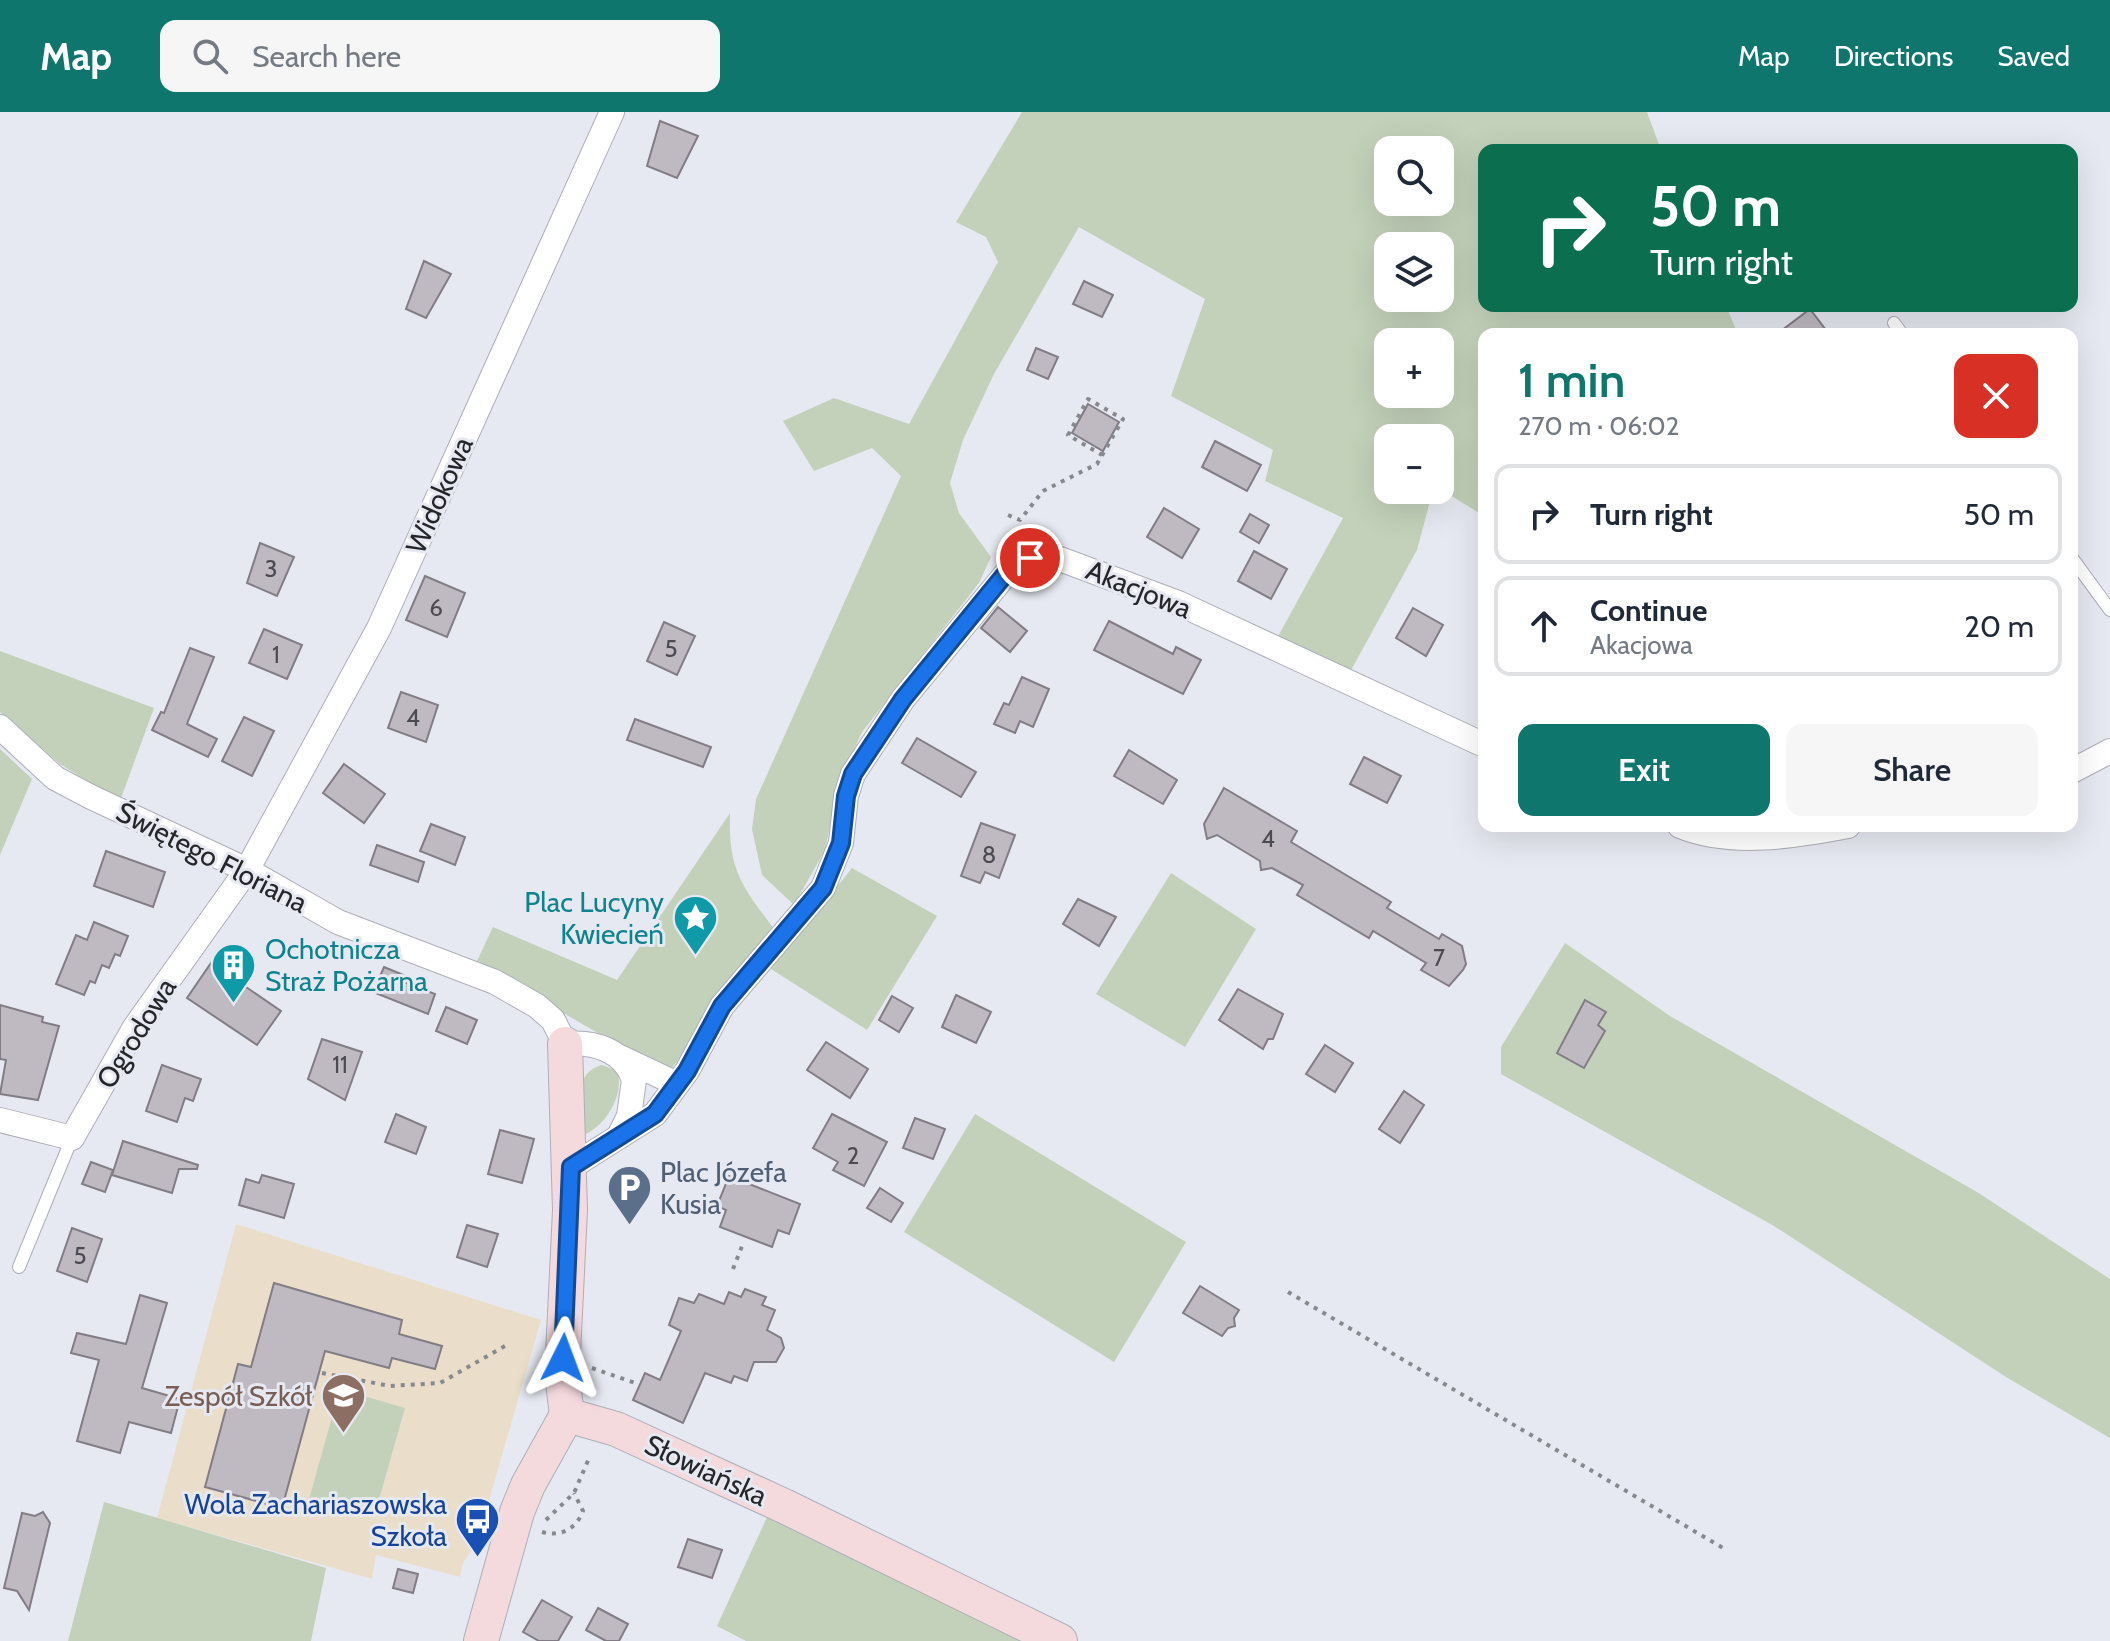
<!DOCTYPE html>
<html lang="en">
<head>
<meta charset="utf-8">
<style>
  :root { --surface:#fff; --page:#f6f6f7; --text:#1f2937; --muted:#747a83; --line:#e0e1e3; --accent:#0f766e }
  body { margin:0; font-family:Cabin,sans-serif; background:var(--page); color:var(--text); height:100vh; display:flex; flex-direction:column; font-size:30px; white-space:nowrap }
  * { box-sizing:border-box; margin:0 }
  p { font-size:26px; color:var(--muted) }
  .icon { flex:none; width:44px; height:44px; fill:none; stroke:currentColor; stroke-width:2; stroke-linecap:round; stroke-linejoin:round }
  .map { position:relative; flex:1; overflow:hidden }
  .drawer { position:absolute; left:1478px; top:216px; width:600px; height:504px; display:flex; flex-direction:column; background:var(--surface); border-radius:16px; box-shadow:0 8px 32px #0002 }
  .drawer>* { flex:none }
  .guide { position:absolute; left:1478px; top:32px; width:600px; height:168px; border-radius:16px; box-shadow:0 8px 32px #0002; background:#0b6e4f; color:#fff; overflow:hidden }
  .controls { position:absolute; left:1374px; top:24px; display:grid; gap:16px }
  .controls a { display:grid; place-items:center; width:80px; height:80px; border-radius:16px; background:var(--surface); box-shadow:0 8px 32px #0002; font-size:40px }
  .pin { position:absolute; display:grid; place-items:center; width:68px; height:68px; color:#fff; margin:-34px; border:4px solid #fff; border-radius:50%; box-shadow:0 2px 8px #0007 }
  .me { position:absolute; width:88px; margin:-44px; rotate:3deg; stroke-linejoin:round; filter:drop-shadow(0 0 6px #0008) }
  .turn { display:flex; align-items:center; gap:28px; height:168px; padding:0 40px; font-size:36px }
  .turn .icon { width:104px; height:104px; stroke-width:2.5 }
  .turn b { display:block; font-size:56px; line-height:68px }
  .round { display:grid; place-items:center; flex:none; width:84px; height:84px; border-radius:16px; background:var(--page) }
  .headline { display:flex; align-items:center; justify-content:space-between; height:136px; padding:0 40px }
  h1 { font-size:48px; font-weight:600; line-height:60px; color:var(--accent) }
  .cta { display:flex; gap:16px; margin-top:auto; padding:16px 40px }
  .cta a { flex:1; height:92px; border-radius:16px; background:var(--accent); color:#fff; font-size:32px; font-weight:600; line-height:92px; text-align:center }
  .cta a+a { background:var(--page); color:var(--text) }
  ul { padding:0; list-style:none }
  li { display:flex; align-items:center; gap:24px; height:100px; margin:0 16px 12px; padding:0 24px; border:4px solid var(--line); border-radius:16px }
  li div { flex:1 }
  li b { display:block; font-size:30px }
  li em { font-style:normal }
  header { display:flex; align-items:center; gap:48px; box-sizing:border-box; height:112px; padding:0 40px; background:var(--accent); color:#fff }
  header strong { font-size:38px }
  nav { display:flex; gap:44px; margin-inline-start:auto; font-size:28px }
  .search { width:560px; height:72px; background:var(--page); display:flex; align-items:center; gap:20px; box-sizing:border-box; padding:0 28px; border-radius:16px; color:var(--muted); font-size:30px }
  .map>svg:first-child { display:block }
  .education { fill:#eadeca }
  .green { fill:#c3d1ba; fill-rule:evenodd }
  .building { fill:#bfb9c2; stroke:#827d85; stroke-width:2 }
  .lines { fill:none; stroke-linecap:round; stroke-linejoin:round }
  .lane-casing { stroke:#adafb8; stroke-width:14 }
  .street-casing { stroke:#adafb8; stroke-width:26 }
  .secondary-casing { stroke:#adafb8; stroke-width:36 }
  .path { stroke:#88898f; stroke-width:4; stroke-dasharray:4 6; stroke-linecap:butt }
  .lane { stroke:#fff; stroke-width:12 }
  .street { stroke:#fff; stroke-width:24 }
  .secondary { stroke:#f4d9dd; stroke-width:34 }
  .route-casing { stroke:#114b97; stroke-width:20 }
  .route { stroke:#1a73e8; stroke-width:14 }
  .labels { text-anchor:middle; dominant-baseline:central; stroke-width:6; stroke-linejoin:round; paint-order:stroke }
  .number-label { font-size:24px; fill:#4c4b4f }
  .street-label { font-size:28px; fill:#252629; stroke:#e7e9f2 }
  .culture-label { font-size:28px; fill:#0d838f; stroke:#e7e9f2; text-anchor:end }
  .service-label { font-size:28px; fill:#4e5e75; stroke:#e7e9f2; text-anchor:start }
  .education-label { font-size:28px; fill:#785e54; stroke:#e7e9f2; text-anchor:end }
  .transit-label { font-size:28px; fill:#164399; stroke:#e7e9f2; text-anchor:end }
</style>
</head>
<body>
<header>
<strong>Map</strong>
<div class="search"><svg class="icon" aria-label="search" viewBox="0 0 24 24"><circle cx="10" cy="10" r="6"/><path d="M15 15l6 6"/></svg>Search here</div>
<nav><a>Map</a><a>Directions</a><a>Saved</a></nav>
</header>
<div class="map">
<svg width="2110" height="1529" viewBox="0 0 2110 1529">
  <rect width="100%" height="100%" fill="#e7e9f2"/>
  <polygon class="education" points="236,1112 541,1208 477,1430 463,1451 460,1465 376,1443 372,1467 157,1406"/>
  <g class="green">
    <path d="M1022 0H1647L1661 38H1484V194H1726L1738 222H1484V404L1440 377V326H1388V378H1433L1417 438 1349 562 1276 528 1343 406 1265 369 1273 338 1171 284 1205 187 1079 115 994 262 963 328 950 371 959 401 991 445 979 471 862 620 840 669 825 738 794 793 762 763 752 717 756 687 901 364 872 336 814 359 783 309 834 286 909 312 998 150 986 125 956 110ZM1388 38H1440V90H1388ZM1388 134H1440V186H1388ZM1388 230H1440V282H1388Z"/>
    <polygon points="0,539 154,596 120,689 60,652 0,600"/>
    <polygon points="0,637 32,667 0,743"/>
    <path d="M730 701C728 760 743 775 777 821L671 957C602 929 542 885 476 851L493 815 617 868Z"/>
    <polygon points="852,756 937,804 867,918 771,857"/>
    <polygon points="1171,761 1256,817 1185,935 1096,882"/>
    <polygon points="1565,831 1670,904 1977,1080 2110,1167 2110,1326 2006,1265 1774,1114 1501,962 1501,935"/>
    <path d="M602 953 617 959C625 981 607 1012 586 1022L581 1019C580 994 572 961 602 953Z"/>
    <polygon points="975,1002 1186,1130 1114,1250 904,1120"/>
    <polygon points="340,1277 405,1296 374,1405 309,1387"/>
    <polygon points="104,1390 326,1456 311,1529 68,1529"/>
    <polygon points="768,1403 1023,1529 746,1529 717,1514"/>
  </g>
  <g class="building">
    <polygon points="660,9 698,24 677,66 647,54"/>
    <polygon points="424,149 451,162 426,206 406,197"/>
    <polygon points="1084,169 1113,183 1102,205 1073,192"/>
    <polygon points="1810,197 1829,222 1777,222"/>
    <polygon points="1036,236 1058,245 1048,267 1027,258"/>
    <polygon points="1088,292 1119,310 1103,339 1072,321"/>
    <polygon points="1215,329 1261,353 1247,379 1202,355"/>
    <polygon points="1164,396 1199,417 1182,446 1147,425"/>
    <polygon points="1250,402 1269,413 1259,431 1240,420"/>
    <polygon points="260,431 294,445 277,484 247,471"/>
    <polygon points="1254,439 1287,457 1271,487 1238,469"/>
    <polygon points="425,464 465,481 447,525 406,508"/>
    <polygon points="998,495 1027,519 1010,540 981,516"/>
    <polygon points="1413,496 1443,513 1426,544 1396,526"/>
    <polygon points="1109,509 1173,542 1176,535 1201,548 1183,582 1094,538"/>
    <polygon points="664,510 695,524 677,563 647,549"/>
    <polygon points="264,517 302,533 287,567 249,551"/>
    <polygon points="190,536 214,545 187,612 217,627 208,645 152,618 161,600 164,601"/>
    <polygon points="1022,565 1049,577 1033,615 1020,609 1015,621 994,612 1004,591 1009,593"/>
    <polygon points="401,580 438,593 426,630 388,616"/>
    <polygon points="244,605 274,619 252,664 222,649"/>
    <polygon points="635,607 711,635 703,655 627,628"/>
    <polygon points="917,626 976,660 961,685 902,651"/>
    <polygon points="1129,638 1177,668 1163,692 1114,664"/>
    <polygon points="1364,645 1401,664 1387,691 1350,672"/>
    <polygon points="344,652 385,682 364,711 323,681"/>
    <polygon points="1224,676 1297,719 1291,730 1391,790 1387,796 1439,827 1442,822 1462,834 1466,852 1463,858 1449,874 1421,858 1426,851 1373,819 1369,826 1297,783 1303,773 1272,756 1261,758 1260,749 1217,723 1207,727 1204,712"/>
    <polygon points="981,711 1015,723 999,766 985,760 980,771 961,764"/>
    <polygon points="431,712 465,725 455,753 420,739"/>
    <polygon points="377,733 424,750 418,770 370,753"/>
    <polygon points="106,739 165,760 153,795 94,774"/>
    <polygon points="1078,787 1116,805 1099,834 1063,812"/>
    <polygon points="94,810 128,824 120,844 115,842 109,856 102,853 95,871 90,869 84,883 56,872 76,823 87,828"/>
    <polygon points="211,851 281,899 257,933 187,886"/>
    <polygon points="384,855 406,864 404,870 435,882 428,902 373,880"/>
    <polygon points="1238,877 1283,902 1273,927 1268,927 1263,937 1219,908"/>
    <polygon points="956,883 991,900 976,931 942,915"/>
    <polygon points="892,884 913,896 899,920 879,908"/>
    <polygon points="1585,888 1606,900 1598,913 1605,919 1584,956 1557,941"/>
    <polygon points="0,893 43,905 42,910 59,914 38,988 0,982 6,948 0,947"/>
    <polygon points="446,895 477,908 467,932 436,919"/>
    <polygon points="322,927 362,940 345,988 308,967"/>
    <polygon points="826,930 868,957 850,986 807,958"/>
    <polygon points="1325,933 1353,951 1335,980 1306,962"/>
    <polygon points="162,953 201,967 193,989 185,986 177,1010 146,999"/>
    <polygon points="1404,979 1424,993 1400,1031 1379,1017"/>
    <polygon points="396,1002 426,1015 416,1042 385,1030"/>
    <polygon points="832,1002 887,1030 864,1074 833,1058 838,1050 813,1036"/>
    <polygon points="915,1006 945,1017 933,1047 903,1036"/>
    <polygon points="500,1018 534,1027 522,1071 488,1062"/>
    <polygon points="123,1029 198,1053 197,1057 179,1057 172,1081 112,1063"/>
    <polygon points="91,1050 113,1058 105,1080 82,1072"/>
    <polygon points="262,1063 294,1072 284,1106 239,1093 246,1067 259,1071"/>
    <polygon points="729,1064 800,1092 789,1122 778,1118 772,1135 720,1115 726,1098 717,1094"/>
    <polygon points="880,1076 903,1091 891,1110 867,1096"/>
    <polygon points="467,1113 498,1122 487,1155 457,1145"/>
    <polygon points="72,1116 102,1127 87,1170 57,1159"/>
    <polygon points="274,1171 402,1208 399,1222 442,1234 435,1257 392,1246 389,1256 325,1239 282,1396 205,1375 238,1252 251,1255"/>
    <polygon points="1200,1174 1239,1198 1234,1206 1235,1214 1228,1216 1222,1224 1183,1201"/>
    <polygon points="745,1177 766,1185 762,1193 775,1198 767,1218 781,1226 784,1236 776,1250 754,1250 747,1269 734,1264 731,1271 705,1261 683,1311 633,1288 645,1261 660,1268 681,1219 669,1213 679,1186 694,1191 699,1182 724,1192 729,1180 741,1185"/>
    <polygon points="140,1183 167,1191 142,1276 180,1287 171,1321 129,1310 120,1341 77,1329 99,1248 71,1241 77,1221 126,1232"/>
    <polygon points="43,1400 50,1411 29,1498 17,1479 4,1476 22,1401 35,1404"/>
    <polygon points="688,1427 722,1438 712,1466 678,1455"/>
    <polygon points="398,1457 418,1462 413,1481 393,1476"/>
    <polygon points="542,1488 572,1505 558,1529 539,1529 523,1520"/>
    <polygon points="598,1496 628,1512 619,1529 606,1529 586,1518"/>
  </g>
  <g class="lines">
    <defs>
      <g id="lane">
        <polyline points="1894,211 1902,222"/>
        <polyline points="2072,446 2110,498"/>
        <polyline points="19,1155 72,1026"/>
      </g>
      <g id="street">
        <path d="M0 615 55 666 91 685 247 758 338 810 495 870 537 894 553 908 565 932C594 929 624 938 634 968L629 1004 619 1024"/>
        <polyline points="2072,659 2110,639"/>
        <path d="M1680 714C1731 735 1796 724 1848 714"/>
        <polyline points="622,946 677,972"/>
        <polyline points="0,1008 72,1026 135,915 247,758 379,516 612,0"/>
        <polyline points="571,1055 655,1002 687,959 722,894 823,776 841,731 846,684 853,662 903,587 1015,451 1045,443 1060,447 1178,491 1484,633"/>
      </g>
      <g id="secondary">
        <polyline points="565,932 570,1098 562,1263 567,1303"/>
        <polyline points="567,1303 616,1317 784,1394 1060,1529"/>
        <polyline points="481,1529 517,1400 528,1373 567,1303"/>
      </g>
    </defs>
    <use href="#lane" class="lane-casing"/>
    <use href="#street" class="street-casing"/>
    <use href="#secondary" class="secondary-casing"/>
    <g class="path">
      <polyline points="1008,403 1020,408 1043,379 1097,352 1123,307 1088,287 1068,323 1102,343"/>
      <polyline points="2072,560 2077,567 2072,570"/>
      <polyline points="733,1157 744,1129"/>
      <polyline points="1288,1180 1723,1436"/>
      <polyline points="592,1256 638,1272"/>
      <polyline points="322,1261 390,1274 440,1271 505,1234"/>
      <polyline points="546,1408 574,1381 590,1344"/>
      <path d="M542 1420C561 1425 576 1417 583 1399L574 1381"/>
    </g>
    <use href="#lane" class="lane"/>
    <use href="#street" class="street"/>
    <use href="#secondary" class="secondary"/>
  </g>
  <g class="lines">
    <defs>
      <polyline id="route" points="563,1246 571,1055 655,1002 687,959 722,894 823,776 841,731 846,684 853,662 903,587 1002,466 1015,451 1030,446"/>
    </defs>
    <use href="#route" class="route-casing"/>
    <use href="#route" class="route"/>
  </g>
  <defs>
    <symbol id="sight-pin" viewBox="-11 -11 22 30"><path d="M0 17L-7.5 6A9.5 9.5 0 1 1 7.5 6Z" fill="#0f9aa8" stroke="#e7e9f2"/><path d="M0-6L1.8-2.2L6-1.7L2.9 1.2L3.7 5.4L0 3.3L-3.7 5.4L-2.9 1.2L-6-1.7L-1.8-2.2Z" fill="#fff"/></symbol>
    <symbol id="building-pin" viewBox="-11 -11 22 30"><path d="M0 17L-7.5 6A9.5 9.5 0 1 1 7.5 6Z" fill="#0f9aa8" stroke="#e7e9f2"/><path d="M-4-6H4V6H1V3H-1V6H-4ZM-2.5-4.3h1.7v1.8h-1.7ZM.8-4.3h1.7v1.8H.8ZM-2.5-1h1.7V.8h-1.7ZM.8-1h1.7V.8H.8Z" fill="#fff"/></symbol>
    <symbol id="parking-pin" viewBox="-11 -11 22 30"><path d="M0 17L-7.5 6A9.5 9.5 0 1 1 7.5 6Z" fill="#5c6f8a" stroke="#e7e9f2"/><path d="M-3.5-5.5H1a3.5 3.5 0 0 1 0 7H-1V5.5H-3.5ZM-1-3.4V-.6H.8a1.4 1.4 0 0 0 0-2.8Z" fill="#fff"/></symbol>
    <symbol id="school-pin" viewBox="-11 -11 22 30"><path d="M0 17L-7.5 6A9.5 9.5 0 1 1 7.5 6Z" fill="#8d6e63" stroke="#e7e9f2"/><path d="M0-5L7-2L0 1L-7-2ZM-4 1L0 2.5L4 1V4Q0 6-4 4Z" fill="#fff"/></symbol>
    <symbol id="bus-pin" viewBox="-11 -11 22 30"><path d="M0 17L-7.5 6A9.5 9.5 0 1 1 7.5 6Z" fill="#1a4fb4" stroke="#e7e9f2"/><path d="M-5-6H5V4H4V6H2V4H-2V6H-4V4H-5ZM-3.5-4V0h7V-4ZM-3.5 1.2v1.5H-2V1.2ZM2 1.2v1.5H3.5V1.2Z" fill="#fff"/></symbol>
  </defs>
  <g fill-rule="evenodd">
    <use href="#sight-pin" x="670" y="780" width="51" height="69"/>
    <use href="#building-pin" x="208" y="828" width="51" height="69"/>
    <use href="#parking-pin" x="604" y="1050" width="51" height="69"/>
    <use href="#school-pin" x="318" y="1258" width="51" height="69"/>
    <use href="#bus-pin" x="452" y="1382" width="51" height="69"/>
  </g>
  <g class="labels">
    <g class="number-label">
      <text x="271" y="456">3</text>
      <text x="436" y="495">6</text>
      <text x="671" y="536">5</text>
      <text x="276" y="542">1</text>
      <text x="413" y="605">4</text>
      <text x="1268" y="726">4</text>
      <text x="989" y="742">8</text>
      <text x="1439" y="845">7</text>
      <text x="340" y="952">11</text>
      <text x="853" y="1043">2</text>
      <text x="80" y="1143">5</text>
    </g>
    <g class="street-label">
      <text transform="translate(439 383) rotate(-66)">Widokowa</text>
      <text transform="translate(1139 477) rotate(22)">Akacjowa</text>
      <text transform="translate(212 745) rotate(27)">Świętego Floriana</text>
      <text transform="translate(136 921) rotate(-58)">Ogrodowa</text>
      <text transform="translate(706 1358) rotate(25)">Słowiańska</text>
    </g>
    <g class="culture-label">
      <text x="664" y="790">Plac Lucyny<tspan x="664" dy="32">Kwiecień</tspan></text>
      <text x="265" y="837" text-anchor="start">Ochotnicza<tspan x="265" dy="32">Straż Pożarna</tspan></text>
    </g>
    <g class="service-label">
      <text x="660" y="1060">Plac Józefa<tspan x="660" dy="32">Kusia</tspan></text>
    </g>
    <g class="education-label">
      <text x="312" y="1284">Zespół Szkół</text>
    </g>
    <g class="transit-label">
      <text x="447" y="1392">Wola Zachariaszowska<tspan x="447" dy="32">Szkoła</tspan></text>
    </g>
  </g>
</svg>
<div class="controls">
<a><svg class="icon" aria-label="search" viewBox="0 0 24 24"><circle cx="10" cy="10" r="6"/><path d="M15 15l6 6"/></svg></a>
<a><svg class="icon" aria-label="layers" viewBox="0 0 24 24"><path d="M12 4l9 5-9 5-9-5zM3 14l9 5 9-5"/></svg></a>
<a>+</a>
<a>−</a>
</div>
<div class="pin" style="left:1030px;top:446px;background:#d93025"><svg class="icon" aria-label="arrive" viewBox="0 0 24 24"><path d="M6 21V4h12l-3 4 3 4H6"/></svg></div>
<svg class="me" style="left:563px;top:1246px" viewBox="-20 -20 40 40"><path d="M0-17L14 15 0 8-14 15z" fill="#1a73e8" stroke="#fff" stroke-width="4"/></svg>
<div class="guide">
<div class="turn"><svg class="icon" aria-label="right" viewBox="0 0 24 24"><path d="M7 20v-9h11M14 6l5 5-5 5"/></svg><div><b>50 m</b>Turn right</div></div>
</div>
<section class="drawer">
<div class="headline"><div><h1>1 min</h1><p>270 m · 06:02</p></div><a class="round" style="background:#d93025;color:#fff"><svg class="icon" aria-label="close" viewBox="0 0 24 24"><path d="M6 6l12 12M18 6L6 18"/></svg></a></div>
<ul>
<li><svg class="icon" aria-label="right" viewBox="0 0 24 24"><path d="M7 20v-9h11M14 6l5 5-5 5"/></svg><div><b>Turn right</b></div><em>50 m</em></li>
<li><svg class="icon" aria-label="ahead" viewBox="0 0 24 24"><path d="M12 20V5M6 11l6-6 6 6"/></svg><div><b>Continue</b><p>Akacjowa</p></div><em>20 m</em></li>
</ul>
<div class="cta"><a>Exit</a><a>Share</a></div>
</section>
</div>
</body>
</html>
